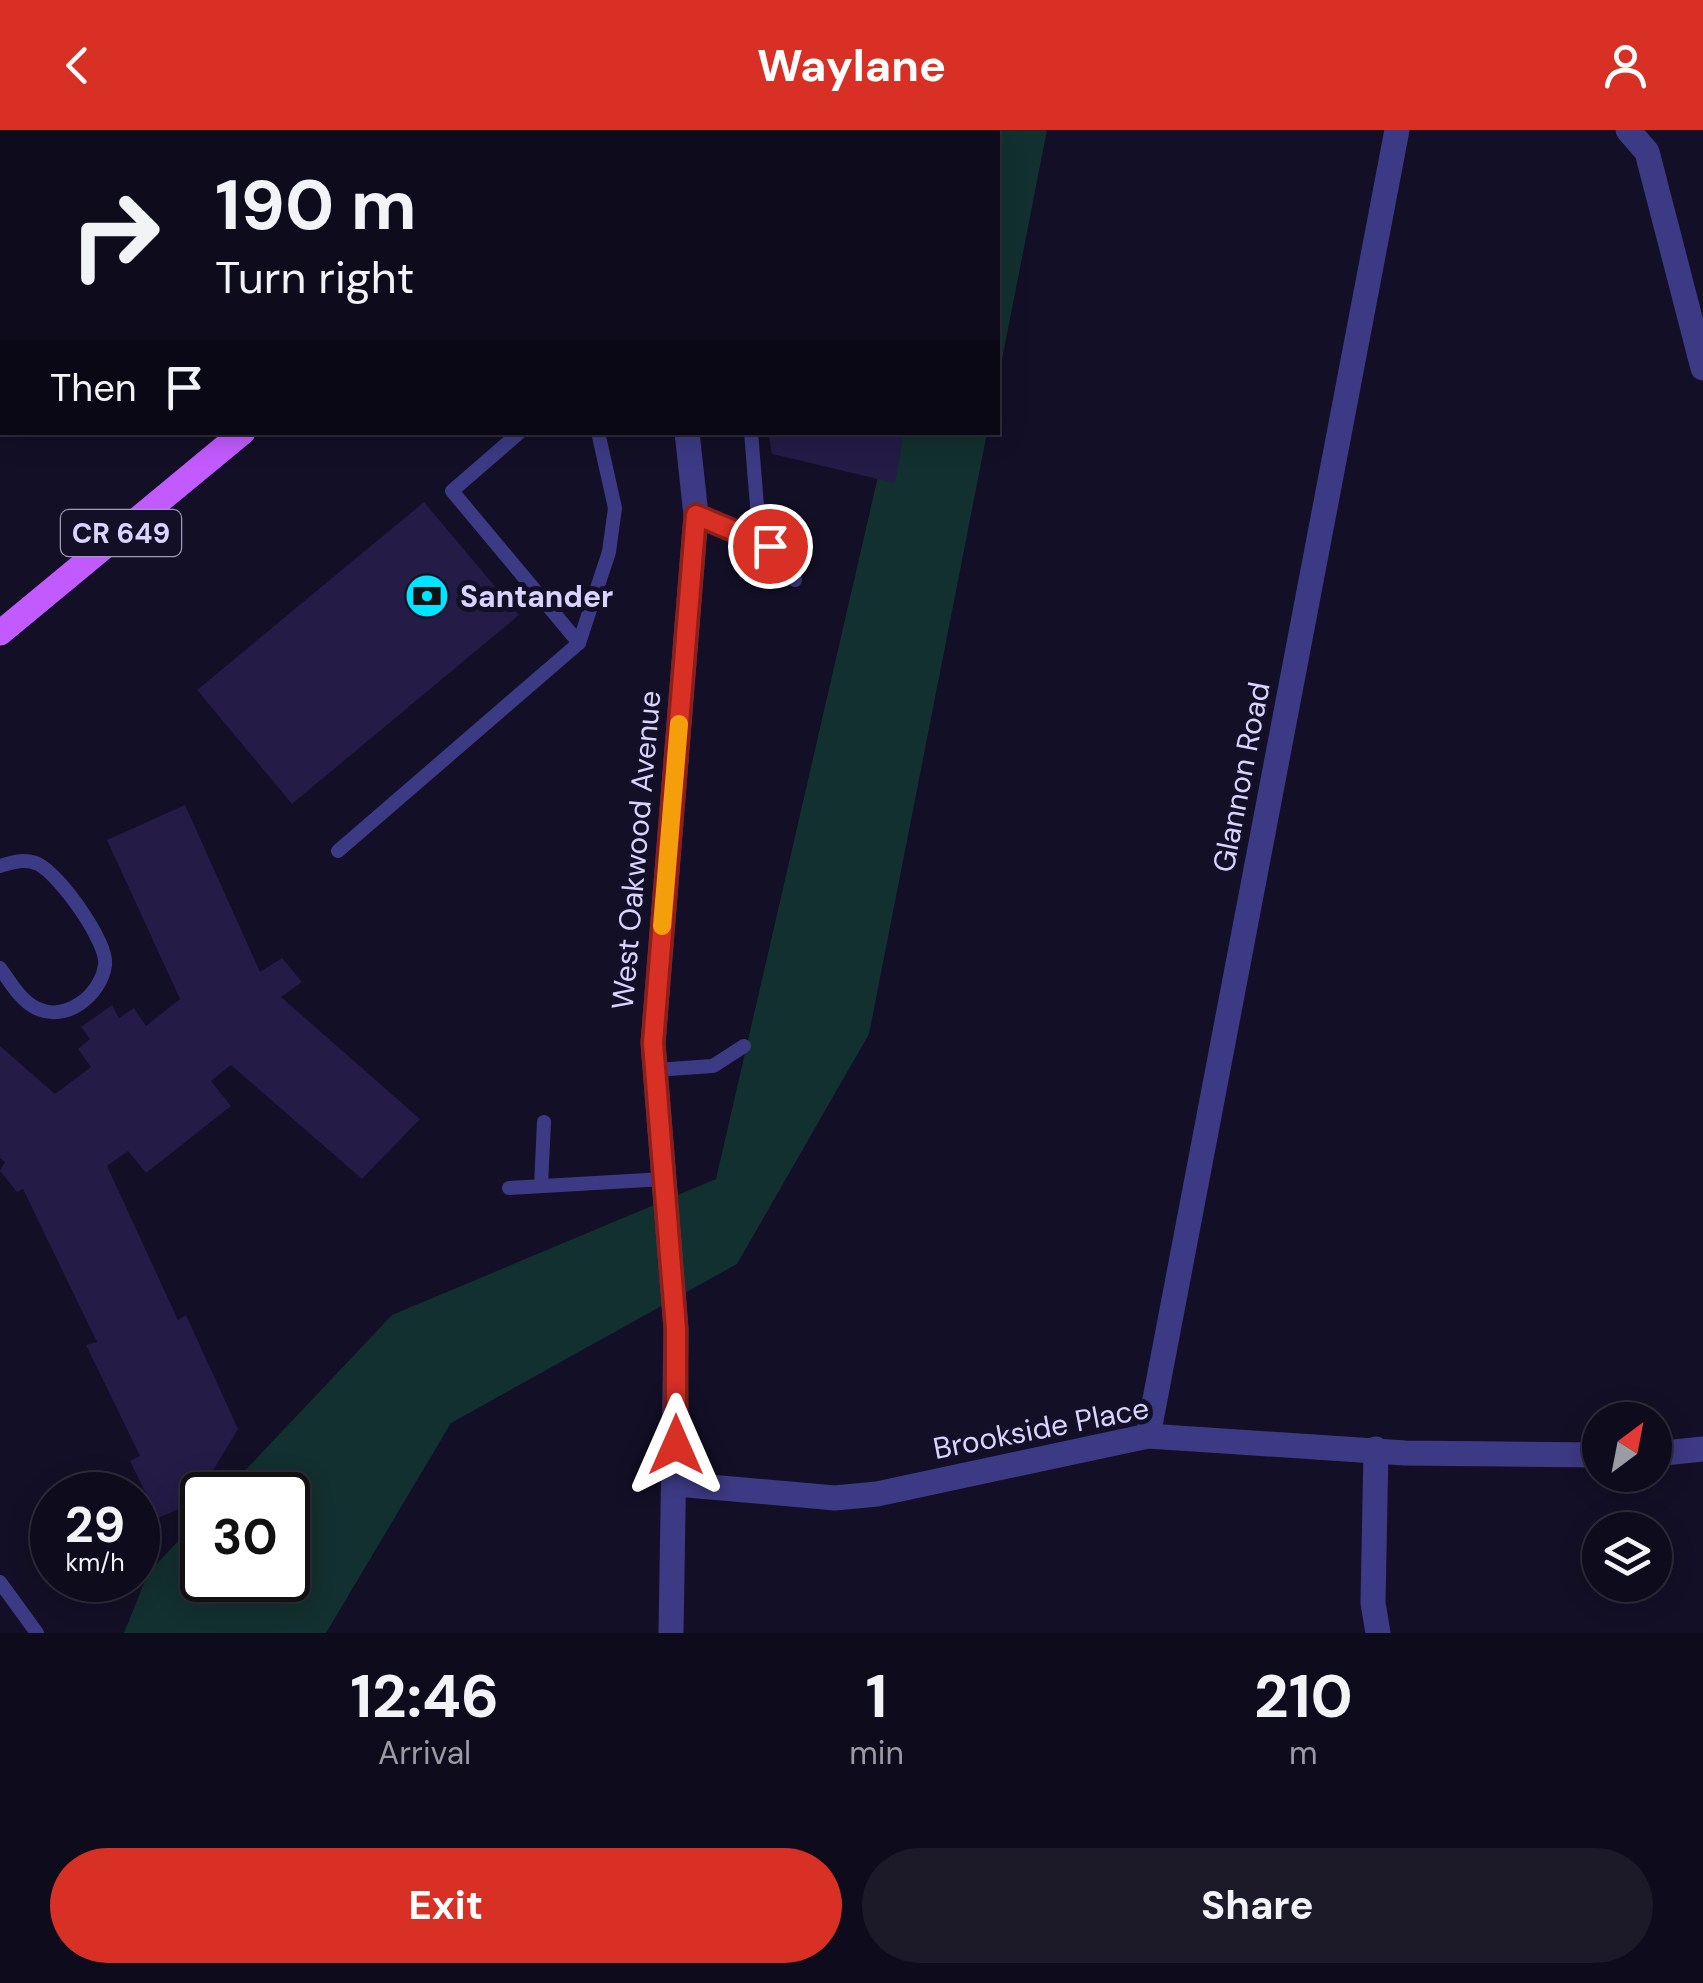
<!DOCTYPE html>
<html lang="en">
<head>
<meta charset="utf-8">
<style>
  :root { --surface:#0e0b1c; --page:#1c1929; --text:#f1f3f6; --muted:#9b9ba3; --line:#2e2b3b; --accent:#d93025 }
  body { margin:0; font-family:"DM Sans",sans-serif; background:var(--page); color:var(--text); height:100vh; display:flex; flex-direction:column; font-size:38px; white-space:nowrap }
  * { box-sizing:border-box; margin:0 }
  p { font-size:32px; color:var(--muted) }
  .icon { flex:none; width:55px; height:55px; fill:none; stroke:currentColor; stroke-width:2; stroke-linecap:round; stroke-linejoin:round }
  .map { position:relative; height:1503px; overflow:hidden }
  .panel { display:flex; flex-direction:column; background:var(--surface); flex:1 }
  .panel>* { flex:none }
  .guide { position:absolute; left:0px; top:0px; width:1000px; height:305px; box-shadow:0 5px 25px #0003,0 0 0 2px var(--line); background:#0e0b1c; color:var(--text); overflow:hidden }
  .needle { width:65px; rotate:32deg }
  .fabs { position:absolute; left:1582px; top:1272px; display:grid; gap:20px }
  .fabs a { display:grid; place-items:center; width:90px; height:90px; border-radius:50%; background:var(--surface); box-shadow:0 5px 25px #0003,0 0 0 2px var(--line); font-size:50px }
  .speed { position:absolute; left:30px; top:1342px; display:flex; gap:20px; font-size:50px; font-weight:700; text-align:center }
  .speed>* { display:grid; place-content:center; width:130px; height:130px; border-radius:50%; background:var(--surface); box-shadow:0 5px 25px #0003,0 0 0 2px var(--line); line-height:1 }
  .speed small { font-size:25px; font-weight:400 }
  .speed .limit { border:5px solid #111; border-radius:15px; background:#fff; color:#111 }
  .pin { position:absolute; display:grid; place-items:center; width:85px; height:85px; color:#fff; margin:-42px; border:5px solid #fff; border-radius:50%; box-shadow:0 2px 10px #0007 }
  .me { position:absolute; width:110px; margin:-55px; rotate:0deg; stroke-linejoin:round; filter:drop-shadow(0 0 8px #0008) }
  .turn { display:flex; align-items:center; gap:35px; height:210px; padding:0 50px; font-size:45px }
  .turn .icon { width:130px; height:130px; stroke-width:2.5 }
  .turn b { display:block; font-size:70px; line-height:85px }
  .then { display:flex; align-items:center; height:95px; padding:0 50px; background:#0003; gap:20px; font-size:38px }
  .eta { display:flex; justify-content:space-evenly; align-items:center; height:170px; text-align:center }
  .eta b { font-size:60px; font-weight:700; line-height:70px }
  .button { display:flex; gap:20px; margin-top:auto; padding:20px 50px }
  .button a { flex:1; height:115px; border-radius:60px; background:var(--accent); color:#fff; font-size:40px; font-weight:700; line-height:115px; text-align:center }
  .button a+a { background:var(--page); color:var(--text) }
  header { display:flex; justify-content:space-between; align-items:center; height:130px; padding:0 50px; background:var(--accent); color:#fff; font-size:45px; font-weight:700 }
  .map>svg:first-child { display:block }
  .green { fill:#12302f }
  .building { fill:#241b47 }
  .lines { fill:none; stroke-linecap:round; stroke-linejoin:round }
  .lane { stroke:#3d3a85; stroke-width:14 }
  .street { stroke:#3d3a85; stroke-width:25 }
  .secondary { stroke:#6f6bff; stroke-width:25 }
  .primary { stroke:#c25bff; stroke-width:25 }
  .route-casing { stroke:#8d1f18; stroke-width:25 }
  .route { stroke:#d93025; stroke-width:18 }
  .slow { stroke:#f59e0b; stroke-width:18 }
  .labels { text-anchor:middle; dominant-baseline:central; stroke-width:10; stroke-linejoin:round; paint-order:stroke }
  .shield { fill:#130f26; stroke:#9e99be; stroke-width:2.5 }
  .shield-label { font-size:28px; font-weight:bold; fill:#d9d4ff }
  .poi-label { font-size:30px; font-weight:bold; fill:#d9d4ff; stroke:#130f26; text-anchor:start }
  .street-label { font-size:30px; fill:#d9d4ff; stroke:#130f26 }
</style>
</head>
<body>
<header><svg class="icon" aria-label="back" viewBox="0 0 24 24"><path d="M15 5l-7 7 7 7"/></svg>Waylane<svg class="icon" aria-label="person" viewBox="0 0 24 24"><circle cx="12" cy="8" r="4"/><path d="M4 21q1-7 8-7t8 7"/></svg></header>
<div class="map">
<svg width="1703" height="1503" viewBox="0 0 1703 1503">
  <rect width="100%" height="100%" fill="#130f26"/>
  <g class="green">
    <polygon points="958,0 1047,0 998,250 998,2"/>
    <polygon points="888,303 987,303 869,904 737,1134 451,1293 326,1503 124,1503 148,1443 202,1386 202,1450 288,1450 288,1365 222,1365 392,1185 716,1049"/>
  </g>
  <g class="building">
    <polygon points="768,302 904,302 895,353 772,324"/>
    <polygon points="424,372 519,485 292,674 197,560"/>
    <polygon points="185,675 260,842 282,828 302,852 281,867 420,989 362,1049 231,935 211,951 231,976 146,1043 128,1021 107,1036 178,1190 186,1185 238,1299 212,1342 195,1349 202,1369 158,1388 130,1331 140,1326 86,1215 97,1212 23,1059 17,1062 0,1041 5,1032 0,1028 0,916 55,964 91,937 78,919 90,909 81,897 112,875 119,888 134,878 146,896 180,869 107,710"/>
  </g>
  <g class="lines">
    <g class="lane">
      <polyline points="704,2 705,0"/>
      <polyline points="810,2 812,0"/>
      <polyline points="520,302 452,361 579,513"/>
      <polyline points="751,302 760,412"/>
      <polyline points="696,385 770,416 795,450"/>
      <polyline points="338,721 579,513 609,422 615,378 598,302"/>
      <path d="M0 736C13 732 25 728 38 734 59 744 108 812 105 835 101 865 66 893 36 878 20 870 10 852 0 838"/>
      <polyline points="655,940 713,936 744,916"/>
      <polyline points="541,1056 544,992"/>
      <polyline points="509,1058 664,1049"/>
      <polyline points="0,1452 37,1503"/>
    </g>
    <g class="street">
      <polyline points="118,0 120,2"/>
      <polyline points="1628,0 1647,22 1703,238"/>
      <polyline points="1148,1306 1397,0"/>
      <polyline points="1376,1319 1373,1473 1378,1503"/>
      <polyline points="1655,1324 1703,1319"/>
      <polyline points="676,1354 835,1368 877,1364 1148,1306 1405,1323 1600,1325"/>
      <polyline points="671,1503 676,1199 653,913 696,385 687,302"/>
    </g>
    <polyline class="secondary" points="493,0 496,2"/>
    <g class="primary">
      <polyline points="541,2 543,0"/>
      <polyline points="0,503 243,302"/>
    </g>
  </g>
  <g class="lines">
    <defs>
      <polyline id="route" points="676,1315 676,1199 653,913 696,385 770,416"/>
    </defs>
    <use href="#route" class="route-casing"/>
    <use href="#route" class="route"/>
    <polyline class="slow" points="662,796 679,594"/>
  </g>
  <defs>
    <symbol id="bank-disc" viewBox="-11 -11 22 22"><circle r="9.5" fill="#00e5ff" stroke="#130f26"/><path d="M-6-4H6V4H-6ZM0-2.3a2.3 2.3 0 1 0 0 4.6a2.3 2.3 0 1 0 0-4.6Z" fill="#111"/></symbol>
  </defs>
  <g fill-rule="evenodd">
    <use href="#bank-disc" x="402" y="441" width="50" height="50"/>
  </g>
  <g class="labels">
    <rect class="shield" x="61" y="380" width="120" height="46" rx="8"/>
    <g class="shield-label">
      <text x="121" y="403">CR 649</text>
    </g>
    <g class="poi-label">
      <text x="460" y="466">Santander</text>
    </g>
    <g class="street-label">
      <text transform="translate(1241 647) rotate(-79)">Glannon Road</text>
      <text transform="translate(636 720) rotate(-85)">West Oakwood Avenue</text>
      <text transform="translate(1041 1298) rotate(-11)">Brookside Place</text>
    </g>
  </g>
</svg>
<div class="fabs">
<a><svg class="needle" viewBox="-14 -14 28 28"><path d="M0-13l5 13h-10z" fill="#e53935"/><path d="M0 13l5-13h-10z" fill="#9b9ba3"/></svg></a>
<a><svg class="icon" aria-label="layers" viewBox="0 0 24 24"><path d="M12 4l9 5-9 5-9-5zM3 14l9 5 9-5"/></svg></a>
</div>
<div class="speed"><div>29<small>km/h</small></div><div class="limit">30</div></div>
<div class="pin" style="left:770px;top:416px;background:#d93025"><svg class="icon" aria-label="arrive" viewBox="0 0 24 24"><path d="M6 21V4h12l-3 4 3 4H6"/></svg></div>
<svg class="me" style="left:676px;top:1315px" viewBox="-20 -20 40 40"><path d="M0-17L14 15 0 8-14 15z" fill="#d93025" stroke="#fff" stroke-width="4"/></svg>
<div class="guide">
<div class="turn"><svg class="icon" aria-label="right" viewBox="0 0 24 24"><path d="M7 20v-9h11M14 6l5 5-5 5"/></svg><div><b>190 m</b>Turn right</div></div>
<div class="then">Then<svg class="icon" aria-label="arrive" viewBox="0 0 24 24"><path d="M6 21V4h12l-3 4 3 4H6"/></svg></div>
</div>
</div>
<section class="panel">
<div class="eta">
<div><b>12:46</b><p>Arrival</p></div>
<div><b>1</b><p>min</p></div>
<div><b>210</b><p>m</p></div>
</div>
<div class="button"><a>Exit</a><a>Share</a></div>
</section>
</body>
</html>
